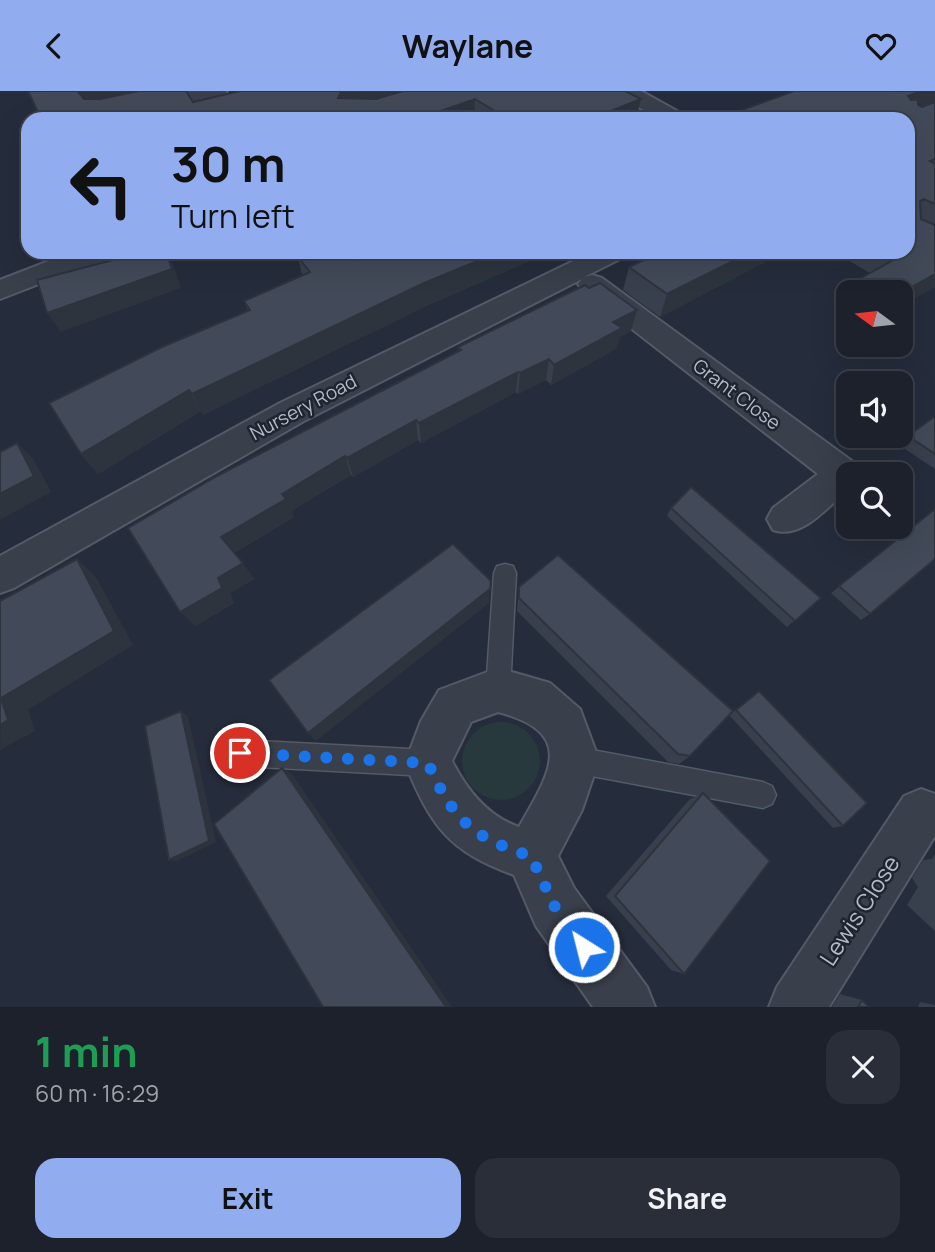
<!DOCTYPE html>
<html lang="en">
<head>
<meta charset="utf-8">
<style>
  :root { --surface:#1c212c; --page:#292e38; --text:#f1f3f6; --muted:#a0a3a9; --line:#3a3e48; --accent:#91acef }
  body { margin:0; font-family:Manrope,sans-serif; background:var(--page); color:var(--text); height:100vh; display:flex; flex-direction:column; font-size:26px; white-space:nowrap }
  * { box-sizing:border-box; margin:0 }
  p { font-size:23px; color:var(--muted) }
  .icon { flex:none; width:38px; height:38px; fill:none; stroke:currentColor; stroke-width:2; stroke-linecap:round; stroke-linejoin:round }
  .map { position:relative; height:916px; overflow:hidden }
  .drawer { display:flex; flex-direction:column; background:var(--surface); flex:1 }
  .drawer>* { flex:none }
  .top-card { position:absolute; left:21px; top:21px; width:894px; height:147px; border-radius:21px; box-shadow:0 7px 28px #0002,0 0 0 2px var(--line); background:#91acef; color:#111; overflow:hidden }
  .needle { width:46px; rotate:285deg }
  .controls { position:absolute; left:836px; top:189px; display:grid; gap:14px }
  .controls a { display:grid; place-items:center; width:77px; height:77px; border-radius:14px; background:var(--surface); box-shadow:0 7px 28px #0002,0 0 0 2px var(--line); font-size:35px }
  .pin { position:absolute; display:grid; place-items:center; width:60px; height:60px; color:#fff; margin:-30px; border:4px solid #fff; border-radius:50%; box-shadow:0 2px 7px #0007 }
  .me { position:absolute; width:77px; margin:-38px; rotate:324deg; stroke-linejoin:round; filter:drop-shadow(0 0 5px #0008) }
  .turn { display:flex; align-items:center; gap:24px; height:147px; padding:0 35px; font-size:32px }
  .turn .icon { width:91px; height:91px; stroke-width:2.5 }
  .turn b { display:block; font-size:49px; line-height:60px }
  .round { display:grid; place-items:center; flex:none; width:74px; height:74px; border-radius:21px; background:var(--page) }
  .headline { display:flex; align-items:center; justify-content:space-between; height:119px; padding:0 35px }
  h1 { font-size:42px; font-weight:700; line-height:52px; color:#1e9e55 }
  .action { display:flex; gap:14px; margin-top:auto; padding:14px 35px }
  .action a { flex:1; height:80px; border-radius:21px; background:var(--accent); color:#111; font-size:28px; font-weight:700; line-height:80px; text-align:center }
  .action a+a { background:var(--page); color:var(--text) }
  header { display:flex; justify-content:space-between; align-items:center; height:91px; padding:0 35px; background:var(--accent); color:#111; font-size:32px; font-weight:700 }
  .map>svg:first-child { display:block }
  .green { fill:#28393d }
  .lines { fill:none; stroke-linecap:round; stroke-linejoin:round }
  .lane-casing { stroke:#545a66; stroke-width:3 }
  .street-casing { stroke:#545a66; stroke-width:4 }
  .lane { fill:#393f4b; fill-rule:evenodd }
  .street { fill:#393f4b; fill-rule:evenodd }
  .wall { fill:#39404d }
  .shaded-wall { fill:#2e343e }
  .building { fill:#424a59; stroke:#2e343e; stroke-width:2 }
  .route { stroke:#1a73e8; stroke-width:12; stroke-dasharray:0 21.6 }
  .labels { text-anchor:middle; dominant-baseline:central; stroke-width:5; stroke-linejoin:round; paint-order:stroke }
  .street-label { font-size:19px; fill:#b5bac6; stroke:#1e2430 }
  .near-street-label { font-size:23px; fill:#b5bac6; stroke:#1e2430 }
</style>
</head>
<body>
<header><svg class="icon" aria-label="back" viewBox="0 0 24 24"><path d="M15 5l-7 7 7 7"/></svg>Waylane<svg class="icon" aria-label="heart" viewBox="0 0 24 24"><path d="M12 20l-8-8c-3-5 5-10 8-4 3-6 11-1 8 4z"/></svg></header>
<div class="map">
<svg width="935" height="916" viewBox="0 0 935 916">
  <rect width="100%" height="100%" fill="#252c3b"/>
  <circle class="green" cx="501" cy="670" r="39"/>
  <g class="lines">
    <defs>
      <g id="lane">
        <polygon points="505,473 513,475 516,482 510,599 507,607 498,611 489,607 486,599 494,482 497,475"/>
        <polygon points="240,649 428,659 437,663 441,672 437,681 428,685 240,675 231,671 227,662 231,653"/>
        <polygon points="576,656 763,691 772,695 776,704 772,713 763,717 576,682 567,678 563,669 567,660"/>
      </g>
      <g id="street">
        <polygon points="185,0 227,0 224,4 217,6 139,21 132,19 129,15 132,11"/>
        <polygon points="618,0 641,0 677,20 680,25 678,28 651,28 653,25 621,5"/>
        <polygon points="72,161 143,161 135,170 126,174 106,178 83,176 0,208 0,189"/>
        <path d="M592 161H626L622 167 584 186 592 184 602 187 856 373 861 383H849V398C827 416 802 449 773 439L767 428 773 417 818 383 582 199 578 193 582 188 304 330 14 497 0 502V465L280 312Z"/>
        <path d="M498 577 550 592 580 618 599 669 582 719 558 765 574 797 647 896 655 916H593L536 835 514 784C448 760 431 735 405 672L421 630 439 599ZM498 621C579 642 548 684 519 736 487 725 467 699 452 670L471 631Z"/>
        <polygon points="921,698 935,703 935,745 829,916 769,916 777,896 904,705"/>
      </g>
    </defs>
    <use href="#lane" class="lane-casing"/>
    <use href="#street" class="street-casing"/>
    <use href="#lane" class="lane"/>
    <use href="#street" class="street"/>
  </g>
  <g class="wall">
    <polygon points="625,0 636,28 41,28 193,11"/>
    <polygon points="935,0 935,10 921,16 935,11 935,196 901,215 901,201 849,201 849,219 840,214 854,191 870,182 834,161 908,161 908,28"/>
    <polygon points="383,161 550,161 426,215 203,324 201,320 98,383 81,363 248,220 244,210 302,184 298,166 359,169"/>
    <polygon points="661,161 784,161 660,226 623,199 629,176"/>
    <polygon points="631,240 620,246 616,258 551,294 546,289 518,303 516,301 421,352 418,349 353,386 351,384 291,420 294,426 234,462 254,488 230,502 234,512 195,535 128,437 458,260 458,256"/>
    <polygon points="935,325 935,378 899,354 908,345"/>
    <polygon points="671,417 821,507 787,536 667,425"/>
    <polygon points="935,417 935,468 870,523 861,529 831,502 923,429"/>
    <polygon points="519,496 730,623 759,600 843,735 833,737 729,624 690,665 679,673 668,671 517,520"/>
    <polygon points="703,702 684,883 671,879 606,805 690,708"/>
    <polygon points="935,763 935,840 907,814 918,796 912,787 923,769 932,768"/>
    <polygon points="840,903 862,909 869,916 832,916"/>
    <polygon points="920,911 935,914 935,916 918,916"/>
  </g>
  <g class="shaded-wall">
    <polygon points="80,0 173,0 90,24 79,2"/>
    <polygon points="341,0 410,0 345,20 338,7"/>
    <polygon points="921,0 935,0 935,10 896,27 908,5"/>
    <polygon points="475,8 474,28 418,28"/>
    <polygon points="641,8 636,28 591,28"/>
    <polygon points="166,161 173,174 181,197 61,241 47,222"/>
    <polygon points="499,161 550,161 426,215 203,324 192,303 424,192"/>
    <polygon points="751,161 784,161 660,226 667,203"/>
    <polygon points="935,183 935,196 901,215 901,202"/>
    <polygon points="637,219 631,240 620,246 616,258 551,294 554,274 613,231"/>
    <polygon points="549,268 546,289 518,303 520,282"/>
    <polygon points="518,281 516,301 421,352 419,332"/>
    <polygon points="189,299 201,320 98,383 81,363"/>
    <polygon points="416,329 418,349 353,386 347,367"/>
    <polygon points="17,352 34,369 51,401 0,429 0,403"/>
    <polygon points="345,365 351,384 291,420 294,426 232,463 221,446 282,403"/>
    <polygon points="77,468 96,486 133,554 28,619 35,640 0,659 1,607"/>
    <polygon points="243,472 254,488 230,502 234,512 195,535 180,521 218,487"/>
    <polygon points="490,498 489,512 316,650 308,642"/>
    <polygon points="181,620 188,625 216,751 177,770 169,769"/>
    <polygon points="282,677 292,683 452,916 446,916"/>
  </g>
  <g class="building">
    <polygon points="28,0 80,0 79,2 84,8 100,8 139,0 186,0 193,11 240,0 341,0 338,7 376,8 403,0 625,0 641,8 591,28 508,28 475,8 418,28 41,28"/>
    <polygon points="794,0 921,0 908,5 911,9 918,9 918,14 922,16 935,11 935,68 930,70 935,73 935,113 924,108 920,110 921,128 935,134 935,183 901,202 901,201 871,201 854,191 897,167 887,161 908,161 908,28 718,28"/>
    <polygon points="143,161 166,161 172,178 47,222 37,189"/>
    <polygon points="312,161 351,161 359,169 383,161 499,161 424,192 192,303 189,299 81,363 49,312 162,256 250,219 244,210 310,181 298,166"/>
    <polygon points="661,161 751,161 667,203 629,176"/>
    <polygon points="600,192 637,219 613,231 622,237 554,274 549,268 520,282 518,281 419,332 416,329 347,367 345,365 282,403 286,408 221,446 243,472 218,487 222,497 180,521 128,437 217,385 461,259 458,256 585,194 589,197"/>
    <polygon points="935,325 935,363 908,345"/>
    <polygon points="17,352 34,385 0,403 0,361"/>
    <polygon points="691,396 821,507 795,530 671,417"/>
    <polygon points="935,418 935,468 870,523 839,495"/>
    <polygon points="453,453 491,490 490,498 308,642 269,589"/>
    <polygon points="558,464 733,620 690,665 678,663 519,507 519,496"/>
    <polygon points="77,468 114,540 1,607 8,629 0,634 0,510"/>
    <polygon points="759,600 867,712 843,735 736,619"/>
    <polygon points="181,620 209,750 169,769 145,635"/>
    <polygon points="282,677 446,916 323,916 214,733"/>
    <polygon points="703,702 770,770 684,883 615,805"/>
    <polygon points="862,909 869,916 858,916"/>
  </g>
  <g class="lines">
    <path class="route" d="M240 662 428 672C453 728 472 747 531 765L555 816 584 856"/>
  </g>
  <g class="labels">
    <g class="street-label">
      <text transform="translate(737 303) rotate(37)">Grant Close</text>
      <text transform="translate(303 316) rotate(-28)">Nursery Road</text>
    </g>
    <g class="near-street-label">
      <text transform="translate(859 819) rotate(-57)">Lewis Close</text>
    </g>
  </g>
</svg>
<div class="controls">
<a><svg class="needle" viewBox="-14 -14 28 28"><path d="M0-13l5 13h-10z" fill="#e53935"/><path d="M0 13l5-13h-10z" fill="#a0a3a9"/></svg></a>
<a><svg class="icon" aria-label="sound" viewBox="0 0 24 24"><path d="M4 9h4l5-4v14l-5-4H4zM17 9q2 3 0 6"/></svg></a>
<a><svg class="icon" aria-label="search" viewBox="0 0 24 24"><circle cx="10" cy="10" r="6"/><path d="M15 15l6 6"/></svg></a>
</div>
<div class="pin" style="left:240px;top:662px;background:#d93025"><svg class="icon" aria-label="arrive" viewBox="0 0 24 24"><path d="M6 21V4h12l-3 4 3 4H6"/></svg></div>
<svg class="me" style="left:584px;top:856px" viewBox="-20 -20 40 40"><circle r="17" fill="#1a73e8" stroke="#fff" stroke-width="3"/><path d="M0-11L8 9 0 5-8 9z" fill="#fff"/></svg>
<div class="top-card">
<div class="turn"><svg class="icon" aria-label="left" viewBox="0 0 24 24"><path d="M17 20v-9H6M10 6l-5 5 5 5"/></svg><div><b>30 m</b>Turn left</div></div>
</div>
</div>
<section class="drawer">
<div class="headline"><div><h1>1 min</h1><p>60 m · 16:29</p></div><a class="round"><svg class="icon" aria-label="close" viewBox="0 0 24 24"><path d="M6 6l12 12M18 6L6 18"/></svg></a></div>
<div class="action"><a>Exit</a><a>Share</a></div>
</section>
</body>
</html>
